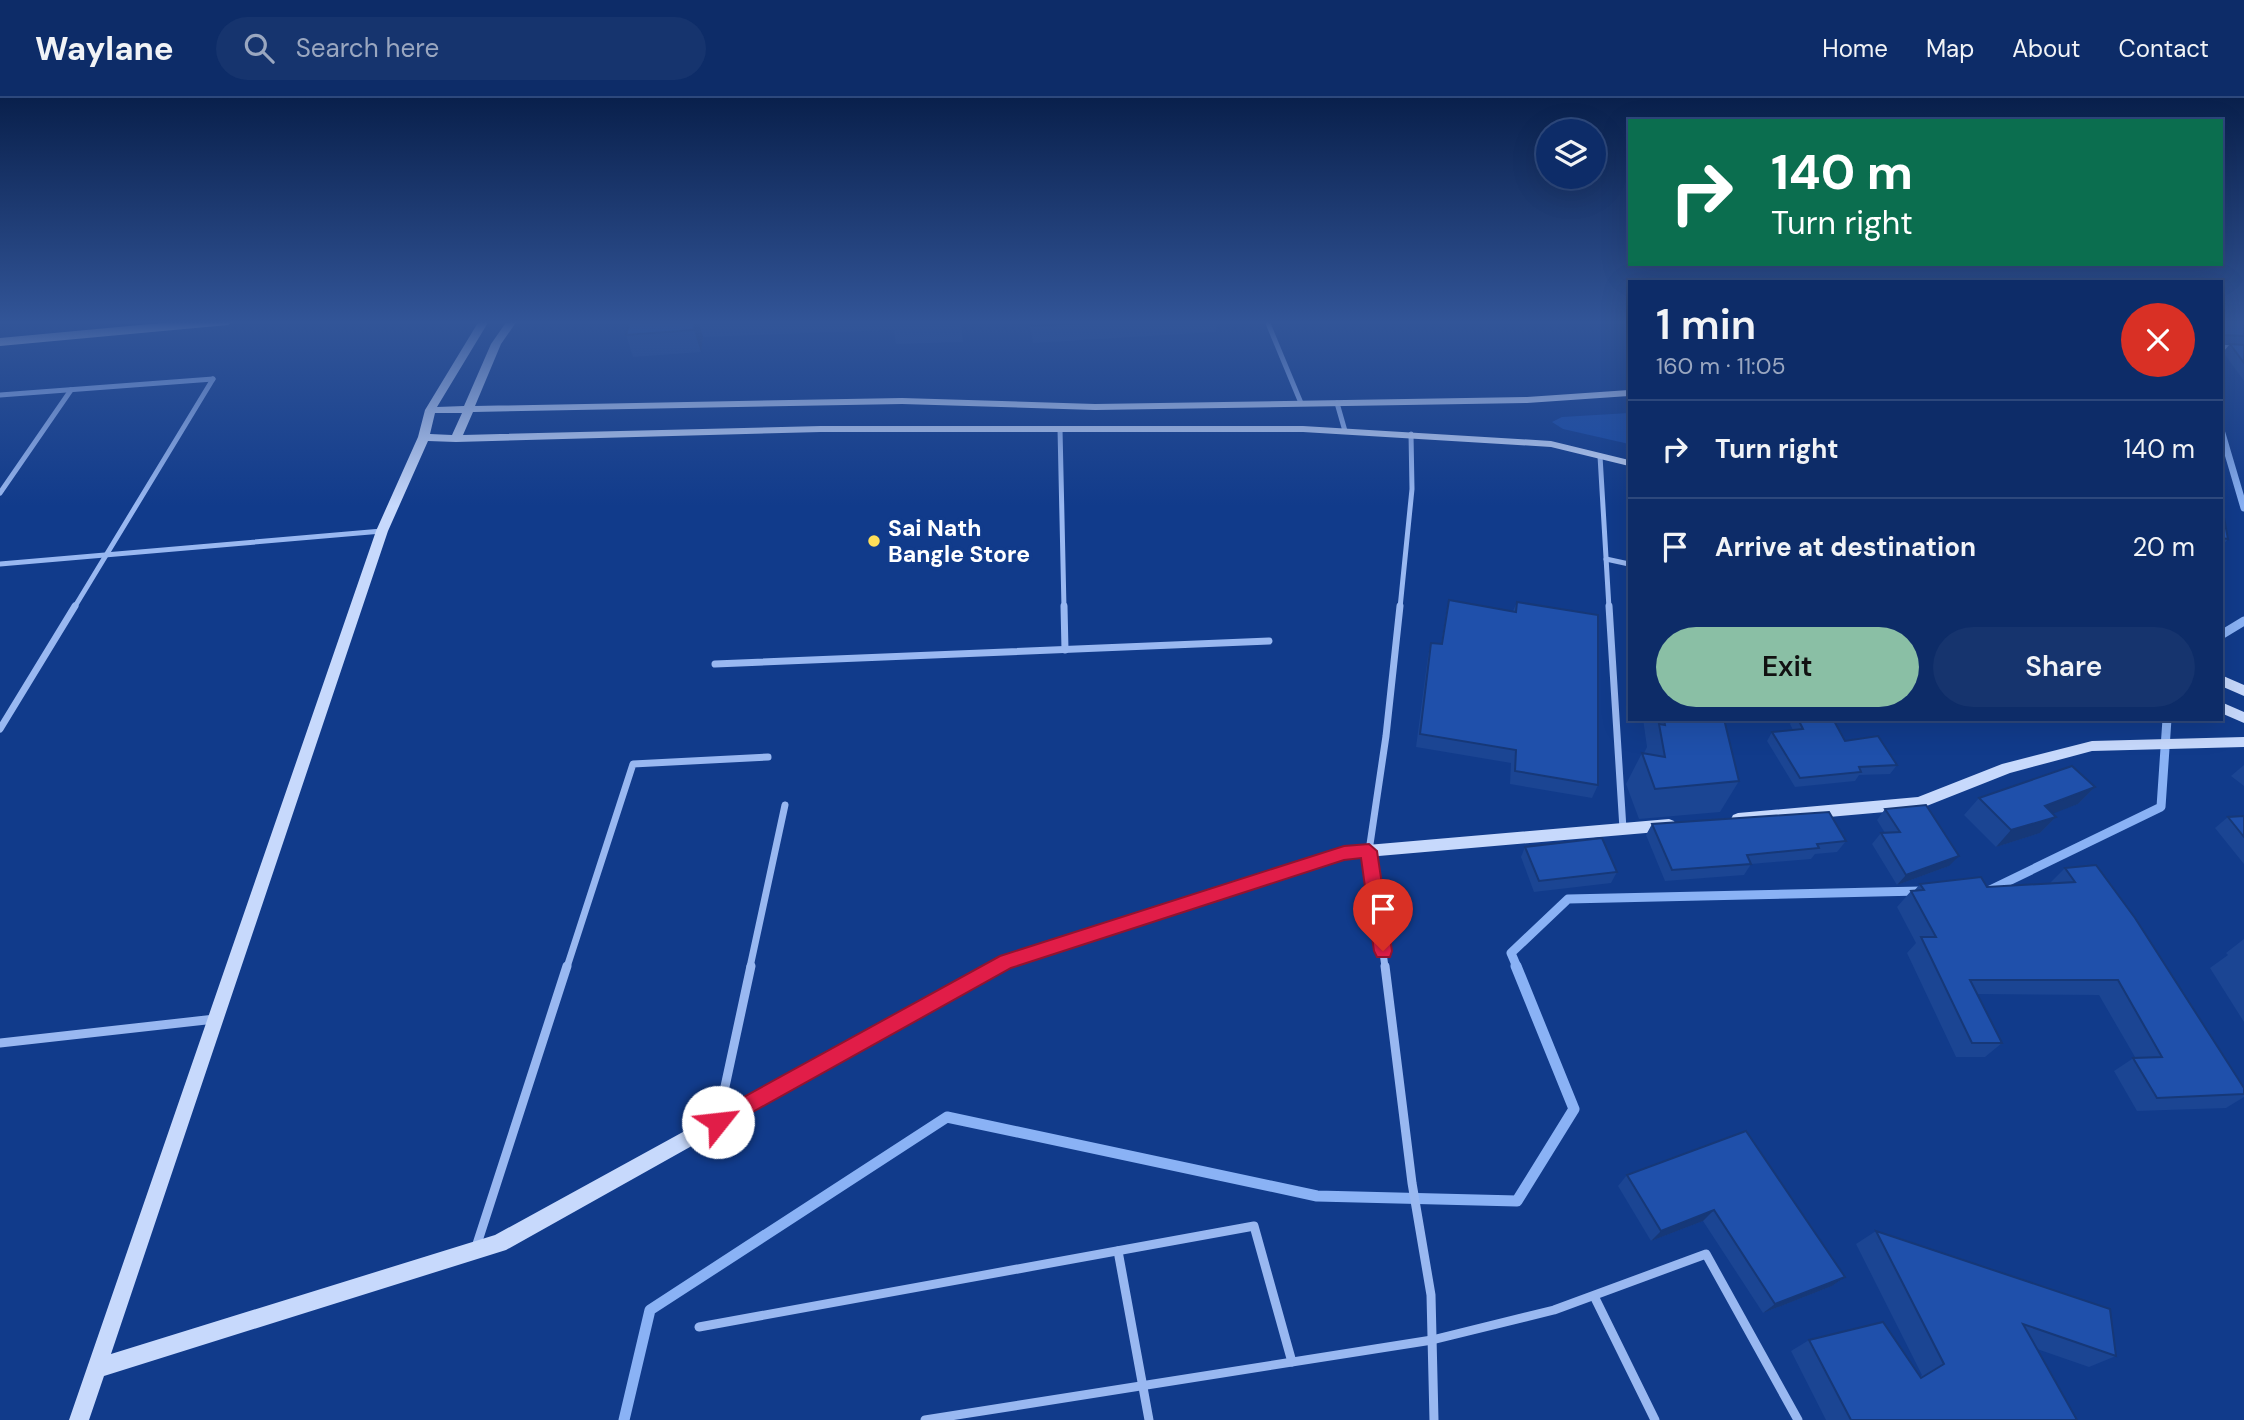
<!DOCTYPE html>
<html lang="en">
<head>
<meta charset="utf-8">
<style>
  :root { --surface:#0d2c68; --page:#16346e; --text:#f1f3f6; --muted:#9aa7c0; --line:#2d487c; --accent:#8abfa5 }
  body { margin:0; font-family:"DM Sans",sans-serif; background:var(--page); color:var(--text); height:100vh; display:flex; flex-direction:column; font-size:26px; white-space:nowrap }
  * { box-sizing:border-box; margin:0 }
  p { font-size:23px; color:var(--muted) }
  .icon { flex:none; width:38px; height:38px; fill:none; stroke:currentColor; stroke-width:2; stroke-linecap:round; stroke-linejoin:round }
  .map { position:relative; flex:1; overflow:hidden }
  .panel { position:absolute; left:1628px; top:182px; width:595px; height:441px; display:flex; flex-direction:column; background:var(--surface); border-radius:0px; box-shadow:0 7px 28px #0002,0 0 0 2px var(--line) }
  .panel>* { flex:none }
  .top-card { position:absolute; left:1628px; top:21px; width:595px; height:147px; border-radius:0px; box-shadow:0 7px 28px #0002,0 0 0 2px var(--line); background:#0b6e4f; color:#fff; overflow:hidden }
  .controls { position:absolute; left:1536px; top:21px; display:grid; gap:14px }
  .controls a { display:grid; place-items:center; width:70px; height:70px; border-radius:50%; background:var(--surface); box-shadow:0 7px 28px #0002,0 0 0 2px var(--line); font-size:35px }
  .pin { position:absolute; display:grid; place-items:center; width:60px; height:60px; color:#fff; margin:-72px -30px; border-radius:50% 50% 50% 0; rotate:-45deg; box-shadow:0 0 7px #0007 }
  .pin .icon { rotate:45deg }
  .me { position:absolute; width:77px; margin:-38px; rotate:61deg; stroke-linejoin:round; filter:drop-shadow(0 0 5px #0008) }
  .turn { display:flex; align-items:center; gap:24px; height:147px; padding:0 28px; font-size:32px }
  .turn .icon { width:91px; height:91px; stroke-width:2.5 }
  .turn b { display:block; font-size:49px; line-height:60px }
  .round { display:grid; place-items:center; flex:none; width:74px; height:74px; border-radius:37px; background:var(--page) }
  .headline { display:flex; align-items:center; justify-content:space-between; height:119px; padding:0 28px }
  h1 { font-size:42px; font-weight:600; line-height:52px }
  .button { display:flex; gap:14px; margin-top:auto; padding:14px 28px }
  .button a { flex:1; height:80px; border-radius:42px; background:var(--accent); color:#111; font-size:28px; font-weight:600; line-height:80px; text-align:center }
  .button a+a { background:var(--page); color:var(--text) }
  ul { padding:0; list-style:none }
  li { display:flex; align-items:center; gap:21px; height:98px; padding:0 28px; border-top:2px solid var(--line) }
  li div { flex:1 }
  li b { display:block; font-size:26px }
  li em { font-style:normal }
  header { display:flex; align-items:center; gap:42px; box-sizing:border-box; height:98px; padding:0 35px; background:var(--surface); border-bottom:2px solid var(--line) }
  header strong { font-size:33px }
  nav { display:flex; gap:38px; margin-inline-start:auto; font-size:24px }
  .search { width:490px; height:63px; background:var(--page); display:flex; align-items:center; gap:18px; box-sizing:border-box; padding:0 24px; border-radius:38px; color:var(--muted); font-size:26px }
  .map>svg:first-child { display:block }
  .green { fill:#194ba6 }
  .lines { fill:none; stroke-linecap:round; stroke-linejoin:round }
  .stream-far2 { stroke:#8ab2f5; stroke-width:7 }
  .stream-far1 { stroke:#8ab2f5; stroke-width:9 }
  .stream { stroke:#8ab2f5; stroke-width:11 }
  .street-far2 { stroke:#99b8f1; stroke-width:5 }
  .street-far1 { stroke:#99b8f1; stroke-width:7 }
  .street { stroke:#99b8f1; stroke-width:9 }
  .secondary { fill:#c7d9fc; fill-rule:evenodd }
  .primary { fill:#e3ebff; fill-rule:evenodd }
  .wall { fill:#1b4593 }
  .shaded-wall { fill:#163878 }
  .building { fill:#1f50ab; stroke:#163878; stroke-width:2 }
  .route { fill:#e11d48; stroke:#92132f; stroke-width:2 }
  .poi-dot { fill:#ffdf59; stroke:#113b8b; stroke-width:2.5 }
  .labels { text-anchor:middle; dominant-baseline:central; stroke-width:7; stroke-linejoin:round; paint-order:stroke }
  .poi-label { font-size:23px; font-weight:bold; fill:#fff; stroke:#113b8b; text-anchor:start }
</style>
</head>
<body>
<header>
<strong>Waylane</strong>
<div class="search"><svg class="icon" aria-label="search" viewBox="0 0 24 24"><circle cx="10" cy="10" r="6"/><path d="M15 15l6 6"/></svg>Search here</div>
<nav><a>Home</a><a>Map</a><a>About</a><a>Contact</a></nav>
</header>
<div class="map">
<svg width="2244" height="1322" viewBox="0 0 2244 1322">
  <rect width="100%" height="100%" fill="#113b8b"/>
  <polygon class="green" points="1629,315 1629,346 1563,331 1552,324 1562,319"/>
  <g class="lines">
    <polyline class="stream-far2" points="2221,332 2244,410"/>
    <g class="stream-far1">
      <polyline points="2221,537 2244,523"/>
      <polyline points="1990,792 2161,709 2167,621"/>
      <polyline points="1517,869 1511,855 1568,801 1920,793"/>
    </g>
    <polyline class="stream" points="624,1322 650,1212 947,1019 1317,1098 1517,1103 1574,1011 1516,868"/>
    <g class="street-far2">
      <polyline points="1267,223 1301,305"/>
      <polyline points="2221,249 2244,251"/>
      <polyline points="0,297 213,281"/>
      <polyline points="1337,305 1345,333"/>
      <polyline points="1060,331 1064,510"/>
      <polyline points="1600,358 1609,510"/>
      <polyline points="0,395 71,292"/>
      <polyline points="1606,461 1629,466"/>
      <polyline points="0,466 382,433"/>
      <polyline points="74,510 213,281"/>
      <polyline points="1400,510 1412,391 1411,336"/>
    </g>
    <g class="street-far1">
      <polyline points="1064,508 1065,552"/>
      <polyline points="1609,508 1623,731"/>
      <polyline points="715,566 1269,543"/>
      <polyline points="0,631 75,508"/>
      <polyline points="567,869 633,666 768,659"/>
      <polyline points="750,869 785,707"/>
      <polyline points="1385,869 1369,753 1386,638 1400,508"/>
    </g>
    <g class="street">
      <polyline points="1385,868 1412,1085 1431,1197 1434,1322"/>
      <polyline points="0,945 215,921"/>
      <polyline points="718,1021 751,868"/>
      <polyline points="476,1149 567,868"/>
      <polyline points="1118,1153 1149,1322"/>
      <polyline points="1594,1198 1655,1322"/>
      <polyline points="699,1229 1254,1128 1292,1264"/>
      <polyline points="925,1322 1432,1242 1554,1212 1706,1156 1798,1322"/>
    </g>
    <g class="secondary">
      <path d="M479 223H489L437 309 464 308 491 246 507 223H517L501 246 475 308 902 300 1095 306 1527 299 1629 292V298L1527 305 1095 312 902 306 473 314 463 337 821 328H1303L1551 343 1629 362V368L1551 349 1303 334H821L456 344 428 343 388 433 111 1256 495 1137 1006 857 1344 749 1669 721 1674 723 1676 727 1674 731 1669 733 1344 761 1011 869 506 1152 104 1278 89 1322H69L376 433 418 339 425 312ZM435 315H462L452 337 430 336Z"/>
      <polygon points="2221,577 2244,587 2244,598 2221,588"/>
      <polygon points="2221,604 2244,614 2244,625 2221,615"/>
      <polygon points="2244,639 2244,649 2092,653 2010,675 1919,711 1738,727 1733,725 1731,721 1733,717 1738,715 1918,699 2002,666 2092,643"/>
    </g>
    <polygon class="primary" points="183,223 234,223 228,227 0,248 0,240"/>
  </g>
  <g class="wall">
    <polygon points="630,223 961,223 963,244 896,246 894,232 703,239 701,254 633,259 626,237"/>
    <polygon points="1029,223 1217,223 1216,234 1033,245"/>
    <polygon points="2221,223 2244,223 2244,283 2223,254 2230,246 2221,246"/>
    <polygon points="2221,404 2228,441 2221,449"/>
    <polygon points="1449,502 1513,513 1517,504 1598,687 1592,700 1510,686 1511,665 1416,649 1428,558 1431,545 1441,546 1446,515"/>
    <polygon points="1643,621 1724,621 1739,683 1720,714 1639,721 1626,686 1642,655 1644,655 1647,649"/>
    <polygon points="1793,621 1833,621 1845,643 1897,667 1890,676 1859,677 1855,683 1795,689 1767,643 1772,634 1793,632 1790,626"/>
    <polygon points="2244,667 2244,688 2231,678"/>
    <polygon points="2095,689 2078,706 2053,715 2056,719 2040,735 1996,749 1964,717 1979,700"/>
    <polygon points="1885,711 1949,768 1897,787 1872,746 1881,735 1885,735 1877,722"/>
    <polygon points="2244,718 2244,766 2215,730 2228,719"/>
    <polygon points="1652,726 1846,743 1837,754 1815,756 1811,761 1751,766 1744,777 1665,783 1646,737"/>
    <polygon points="1525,749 1617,774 1611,785 1534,794 1521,759"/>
    <polygon points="2065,770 2244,990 2244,999 2226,1010 2137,1013 2114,973 2135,959 2099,897 1977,896 2002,945 1985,959 1956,959 1907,855 1916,845 1897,809 1911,793 1914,793 1920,786 1987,789 2049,786"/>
    <polygon points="2244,841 2244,924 2210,870 2228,857 2226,855"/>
    <polygon points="1746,1033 1845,1179 1832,1188 1763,1215 1703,1123 1651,1143 1618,1088 1627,1077"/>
    <polygon points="1876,1133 2116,1258 2089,1269 2037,1251 2077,1322 1826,1322 1791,1253 1809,1242 1920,1279 1922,1277 1856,1146"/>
  </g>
  <g class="shaded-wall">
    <polygon points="695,223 698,223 703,239 701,254 694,232"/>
    <polygon points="2095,689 2078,706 2029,725 2045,708"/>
    <polygon points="2056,719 2040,735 1996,749 2011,732"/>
    <polygon points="1959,758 1949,768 1897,787 1906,777"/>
    <polygon points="1714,1112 1703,1123 1651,1143 1661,1133"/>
    <polygon points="1845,1179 1832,1188 1763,1215 1775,1206"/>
  </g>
  <g class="building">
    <polygon points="630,223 695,223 694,232 626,237"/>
    <polygon points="1031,223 1112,223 1032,228"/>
    <polygon points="2221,223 2244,223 2244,238 2223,237 2221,234"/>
    <polygon points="2230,246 2244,247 2244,265"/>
    <polygon points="2221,404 2228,441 2221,440"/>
    <polygon points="1449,502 1516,514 1517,504 1598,517 1598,687 1515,673 1516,652 1420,636 1431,545 1442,546"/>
    <polygon points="1664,621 1724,621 1739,683 1655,691 1642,655 1665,659 1659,626 1665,627"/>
    <polygon points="1798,621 1833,621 1845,643 1878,638 1897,667 1859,669 1861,674 1800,680 1772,634 1803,631"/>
    <polygon points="2072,668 2095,689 2045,708 2056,719 2011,732 1979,700"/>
    <polygon points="1926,707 1959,758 1906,777 1881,735 1900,734 1885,711"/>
    <polygon points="1829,714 1846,743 1817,746 1819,750 1747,757 1751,766 1672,772 1652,726"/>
    <polygon points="2244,718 2244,739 2228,719"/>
    <polygon points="1602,740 1617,774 1539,783 1525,749"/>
    <polygon points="2096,767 2135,820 2244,990 2244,996 2157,1000 2133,960 2162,959 2118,882 1970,882 2002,945 1972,945 1921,839 1936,839 1911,793 1924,792 1920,786 1981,779 1987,789 2075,784 2065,770"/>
    <polygon points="1746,1033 1845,1179 1775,1206 1714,1112 1661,1133 1627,1077"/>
    <polygon points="1876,1133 2110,1211 2116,1258 2023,1226 2077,1322 1851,1322 1809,1242 1883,1224 1921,1280 1944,1266"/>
  </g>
  <linearGradient id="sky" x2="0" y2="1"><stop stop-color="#09204c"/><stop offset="0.55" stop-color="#325598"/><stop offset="1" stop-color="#325598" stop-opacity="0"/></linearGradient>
  <rect width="2244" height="408" fill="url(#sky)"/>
  <polygon class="route" points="1369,746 1377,753 1392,853 1390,859 1377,859 1374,853 1361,760 1344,762 1011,870 724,1030 718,1033 711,1030 708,1024 711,1017 1000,858 1344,748"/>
  <circle class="poi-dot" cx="874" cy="443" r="7"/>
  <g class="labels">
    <g class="poi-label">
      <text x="888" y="430">Sai Nath<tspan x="888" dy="26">Bangle Store</tspan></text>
    </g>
  </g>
</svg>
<div class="controls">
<a><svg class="icon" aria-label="layers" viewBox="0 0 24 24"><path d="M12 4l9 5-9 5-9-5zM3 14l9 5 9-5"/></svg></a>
</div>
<div class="pin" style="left:1383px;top:853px;background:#d93025"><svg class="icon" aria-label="arrive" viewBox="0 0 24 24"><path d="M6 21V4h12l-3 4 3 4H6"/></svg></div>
<svg class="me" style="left:718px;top:1024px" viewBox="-20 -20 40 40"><circle r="19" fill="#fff"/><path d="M0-13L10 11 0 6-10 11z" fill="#e11d48"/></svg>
<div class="top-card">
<div class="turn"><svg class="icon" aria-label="right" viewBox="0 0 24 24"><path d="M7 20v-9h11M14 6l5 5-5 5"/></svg><div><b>140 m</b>Turn right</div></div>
</div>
<section class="panel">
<div class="headline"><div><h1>1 min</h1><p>160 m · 11:05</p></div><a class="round" style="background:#d93025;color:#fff"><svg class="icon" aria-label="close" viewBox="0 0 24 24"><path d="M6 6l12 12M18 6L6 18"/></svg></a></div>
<ul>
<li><svg class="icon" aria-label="right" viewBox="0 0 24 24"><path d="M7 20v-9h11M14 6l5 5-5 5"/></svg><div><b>Turn right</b></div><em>140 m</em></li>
<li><svg class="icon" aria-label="arrive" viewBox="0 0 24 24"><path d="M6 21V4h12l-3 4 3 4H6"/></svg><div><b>Arrive at destination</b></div><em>20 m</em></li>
</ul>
<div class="button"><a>Exit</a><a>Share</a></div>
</section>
</div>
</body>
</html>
